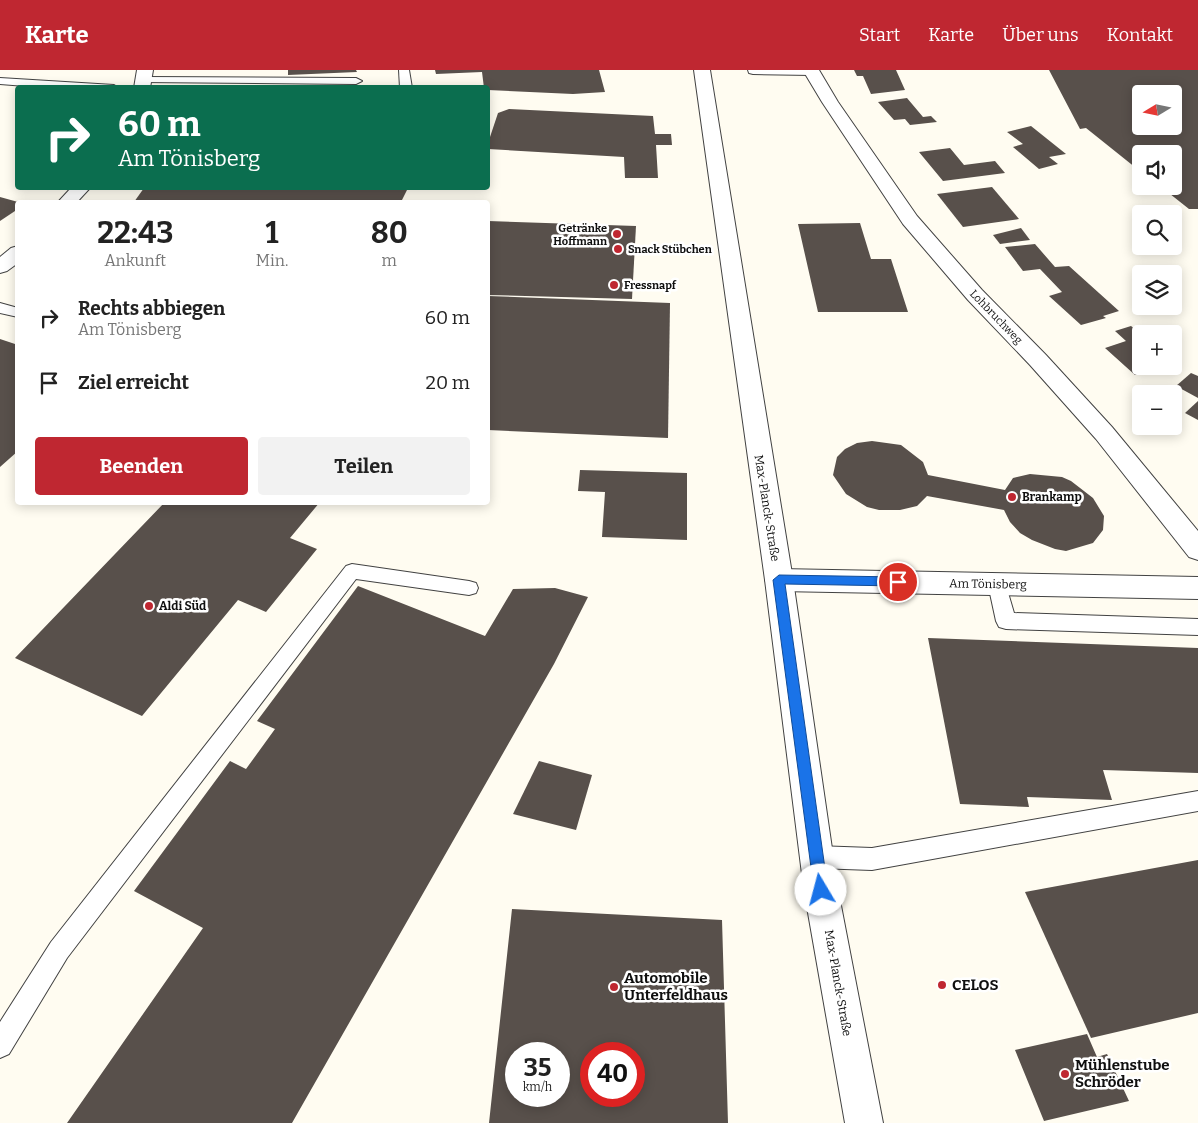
<!DOCTYPE html>
<html lang="de">
<head>
<meta charset="utf-8">
<style>
  :root { --surface:#fff; --page:#f2f2f2; --text:#222; --muted:#767676; --accent:#bf2731 }
  body { margin:0; font-family:Bitter,serif; background:var(--page); color:var(--text); height:100vh; display:flex; flex-direction:column; font-size:19px; white-space:nowrap }
  * { box-sizing:border-box; margin:0 }
  p { font-size:16px; color:var(--muted) }
  .icon { flex:none; width:28px; height:28px; fill:none; stroke:currentColor; stroke-width:2; stroke-linecap:round; stroke-linejoin:round }
  .map { position:relative; flex:1; overflow:hidden }
  .side { position:absolute; left:15px; top:130px; width:475px; height:305px; display:flex; flex-direction:column; background:var(--surface); border-radius:5px; box-shadow:0 2px 12px #0003 }
  .side>* { flex:none }
  .banner { position:absolute; left:15px; top:15px; width:475px; height:105px; border-radius:5px; box-shadow:0 2px 12px #0003; background:#0b6e4f; color:#fff; overflow:hidden }
  .needle { width:32px; rotate:260deg }
  .tools { position:absolute; left:1132px; top:15px; display:grid; gap:10px }
  .tools a { display:grid; place-items:center; width:50px; height:50px; border-radius:5px; background:var(--surface); box-shadow:0 2px 12px #0003; font-size:25px }
  .speed { position:absolute; left:505px; top:972px; display:flex; gap:10px; font-size:25px; font-weight:700; text-align:center }
  .speed>* { display:grid; place-content:center; width:65px; height:65px; border-radius:50%; background:var(--surface); box-shadow:0 2px 12px #0003; line-height:1 }
  .speed small { font-size:12px; font-weight:400 }
  .speed .limit { border:8px solid #d22; background:#fff; color:#111 }
  .pin { position:absolute; display:grid; place-items:center; width:42px; height:42px; color:#fff; margin:-21px; border:2px solid #fff; border-radius:50%; box-shadow:0 1px 5px #0007 }
  .me { position:absolute; width:55px; margin:-28px; rotate:352deg; stroke-linejoin:round; filter:drop-shadow(0 0 4px #0008) }
  .turn { display:flex; align-items:center; gap:18px; height:105px; padding:0 20px; font-size:22px }
  .turn .icon { width:65px; height:65px; stroke-width:2.5 }
  .turn b { display:block; font-size:35px; line-height:42px }
  .eta { display:flex; justify-content:space-evenly; align-items:center; height:85px; text-align:center }
  .eta b { font-size:30px; font-weight:700; line-height:35px }
  .button { display:flex; gap:10px; margin-top:auto; padding:10px 20px }
  .button a { flex:1; height:58px; border-radius:5px; background:var(--accent); color:#fff; font-size:20px; font-weight:700; line-height:58px; text-align:center }
  .button a+a { background:var(--page); color:var(--text) }
  ul { padding:0; list-style:none }
  li { display:flex; align-items:center; gap:15px; height:65px; padding:0 20px }
  li div { flex:1 }
  li b { display:block; font-size:19px }
  li em { font-style:normal }
  header { display:flex; align-items:center; gap:30px; box-sizing:border-box; height:70px; padding:0 25px; background:var(--accent); color:#fff }
  header strong { font-size:24px }
  nav { display:flex; gap:28px; margin-inline-start:auto; font-size:18px }
  .map>svg:first-child { display:block }
  .building { fill:#58504b; fill-rule:evenodd }
  .lines { fill:none; stroke-linecap:round; stroke-linejoin:round }
  .service-casing { stroke:#424242; stroke-width:2 }
  .minor-casing { stroke:#424242; stroke-width:2 }
  .tertiary-casing { stroke:#424242; stroke-width:2 }
  .service { fill:#fff; fill-rule:evenodd }
  .minor { fill:#fff; fill-rule:evenodd }
  .tertiary { fill:#fff; fill-rule:evenodd }
  .route { fill:#1a73e8; stroke:#114b97 }
  .poi-dot { fill:#bf2731; stroke:#fff; stroke-width:2 }
  .labels { text-anchor:middle; dominant-baseline:central; stroke-width:5; stroke-linejoin:round; paint-order:stroke }
  .far-poi-label { font-size:11px; font-weight:bold; fill:#0f0f0f; stroke:#fff; text-anchor:start }
  .far-street-label { font-size:11px; fill:#0f0f0f; stroke:#fff }
  .poi-label { font-size:12px; font-weight:bold; fill:#0f0f0f; stroke:#fff; text-anchor:start }
  .street-label { font-size:12px; fill:#0f0f0f; stroke:#fff }
  .near-poi-label { font-size:15px; font-weight:bold; fill:#0f0f0f; stroke:#fff; text-anchor:start }
</style>
</head>
<body>
<header>
<strong>Karte</strong>
<nav><a>Start</a><a>Karte</a><a>Über uns</a><a>Kontakt</a></nav>
</header>
<div class="map">
<svg width="1198" height="1053" viewBox="0 0 1198 1053">
  <rect width="100%" height="100%" fill="#fffcf1"/>
  <g class="building">
    <polygon points="288,0 356,0 357,2 288,5"/>
    <polygon points="435,0 599,0 605,22 573,24 488,20 488,18 484,18 482,2 436,4"/>
    <polygon points="854,0 896,0 905,20 871,24 863,6 857,6"/>
    <path d="M1049 0H1198V139H1189L1160 116H1174V84H1141V102L1086 58 1080 59ZM1141 24H1174V56H1141Z"/>
    <polygon points="907,28 923,47 931,46 937,52 910,55 905,49 894,50 878,32"/>
    <polygon points="509,39 653,46 655,64 671,64 672,75 656,75 658,108 625,108 624,87 488,79 488,73 498,43"/>
    <polygon points="1031,56 1066,84 1049,87 1058,94 1039,99 1013,77 1023,74 1007,62"/>
    <polygon points="950,78 964,95 995,91 1005,103 943,111 919,82"/>
    <polygon points="992,117 1019,149 963,157 937,124"/>
    <polygon points="144,118 408,118 401,132 134,132"/>
    <polygon points="0,127 18,132 18,139 0,151"/>
    <polygon points="488,151 636,156 632,229 488,225"/>
    <polygon points="860,153 871,189 891,189 908,242 818,242 798,154"/>
    <polygon points="1021,158 1030,170 1000,174 993,165"/>
    <polygon points="1035,174 1055,197 1069,196 1119,241 1103,246 1106,248 1081,255 1049,226 1062,222 1040,199 1023,201 1005,177"/>
    <polygon points="488,226 670,233 668,368 488,360"/>
    <polygon points="1131,256 1141,264 1141,267 1138,268 1141,270 1141,296 1163,297 1135,305 1105,278 1126,271 1115,261"/>
    <polygon points="0,269 18,275 18,381 0,397"/>
    <polygon points="1191,303 1198,306 1198,328 1176,316"/>
    <polygon points="1198,331 1198,350 1185,343"/>
    <polygon points="872,371 901,375 923,392 928,405 1005,420 1013,408 1030,404 1062,407 1071,411 1093,428 1104,446 1103,460 1093,473 1066,481 1055,479 1032,470 1020,463 1010,452 1004,440 927,426 917,436 900,440 879,440 867,437 846,424 833,405 837,387 845,379 857,373"/>
    <polygon points="580,400 687,403 687,470 602,467 605,422 578,421"/>
    <polygon points="165,432 320,432 290,468 317,479 266,542 238,530 142,646 15,588"/>
    <polygon points="358,516 485,566 513,519 555,518 588,527 554,594 292,1053 67,1053 203,858 134,821 230,691 246,699 275,659 257,651"/>
    <polygon points="928,568 1198,578 1198,703 1103,700 1112,730 1027,727 1029,737 960,734"/>
    <polygon points="539,691 592,705 576,760 513,744"/>
    <polygon points="1198,790 1198,943 1091,968 1025,822"/>
    <path d="M512 839 722 850 728 1053H489ZM516 984H559V1026H516ZM591 984H634V1026H591Z"/>
    <polygon points="1087,964 1097,987 1107,984 1129,1031 1044,1051 1015,980"/>
  </g>
  <g class="lines">
    <defs>
      <g id="service">
        <polygon points="399,0 409,0 412,18 400,18"/>
        <polygon points="748,0 817,0 818,2 812,5 753,4 749,3"/>
        <polygon points="144,7 356,8 362,11 356,14 140,12 138,10 140,8"/>
        <polygon points="0,8 114,15 119,18 51,18 0,14"/>
        <polygon points="0,233 18,238 18,247 0,243"/>
        <polygon points="352,494 469,511 476,513 478,518 476,523 469,525 356,509 67,888 9,984 0,988 0,952 51,872 346,496"/>
        <polygon points="997,507 1004,509 1014,543 1198,549 1198,565 1006,559 999,557 996,551 988,514 990,509"/>
        <polygon points="1198,721 1198,741 872,800 816,798 808,795 805,787 808,779 816,776 872,778"/>
      </g>
      <g id="minor">
        <polygon points="137,0 153,0 150,18 134,18"/>
        <polygon points="805,0 819,0 838,32 917,146 982,220 1046,285 1112,357 1198,461 1198,490 1189,487 1096,369 1030,295 968,230 903,154 822,32 804,2"/>
        <polygon points="71,118 90,118 77,132 58,132"/>
        <polygon points="18,176 18,193 7,201 0,203 0,187 11,178"/>
        <polygon points="779,499 1198,507 1198,529 779,521 769,518 765,510 769,502"/>
      </g>
      <polygon id="tertiary" points="694,0 710,0 793,510 838,820 883,1053 845,1053 804,820 765,510"/>
    </defs>
    <use href="#service" class="service-casing"/>
    <use href="#minor" class="minor-casing"/>
    <use href="#tertiary" class="tertiary-casing"/>
    <use href="#service" class="service"/>
    <use href="#minor" class="minor"/>
    <use href="#tertiary" class="tertiary"/>
  </g>
  <polygon class="route" points="779,505 898,507 903,512 898,516 785,514 828,820 826,825 821,827 816,825 814,820 773,510"/>
  <g class="poi-dot">
    <circle cx="617" cy="164" r="5"/>
    <circle cx="618" cy="179" r="5"/>
    <circle cx="614" cy="215" r="5"/>
    <circle cx="1012" cy="427" r="5"/>
    <circle cx="149" cy="536" r="5"/>
    <circle cx="942" cy="915" r="5"/>
    <circle cx="614" cy="917" r="5"/>
    <circle cx="1065" cy="1004" r="5"/>
  </g>
  <g class="labels">
    <g class="far-poi-label">
      <text x="607" y="158" text-anchor="end">Getränke<tspan x="607" dy="13">Hoffmann</tspan></text>
      <text x="628" y="179">Snack Stübchen</text>
      <text x="624" y="215">Fressnapf</text>
    </g>
    <g class="far-street-label">
      <text transform="translate(996 247) rotate(46)">Lohbruchweg</text>
    </g>
    <g class="poi-label">
      <text x="1022" y="427">Brankamp</text>
      <text x="159" y="536">Aldi Süd</text>
    </g>
    <g class="street-label">
      <text transform="translate(767 438) rotate(81)">Max-Planck-Straße</text>
      <text transform="translate(988 514) rotate(1)">Am Tönisberg</text>
      <text transform="translate(838 913) rotate(80)">Max-Planck-Straße</text>
    </g>
    <g class="near-poi-label">
      <text x="624" y="908">Automobile<tspan x="624" dy="17">Unterfeldhaus</tspan></text>
      <text x="952" y="915">CELOS</text>
      <text x="1075" y="995">Mühlenstube<tspan x="1075" dy="17">Schröder</tspan></text>
    </g>
  </g>
</svg>
<div class="tools">
<a><svg class="needle" viewBox="-14 -14 28 28"><path d="M0-13l5 13h-10z" fill="#e53935"/><path d="M0 13l5-13h-10z" fill="#767676"/></svg></a>
<a><svg class="icon" aria-label="sound" viewBox="0 0 24 24"><path d="M4 9h4l5-4v14l-5-4H4zM17 9q2 3 0 6"/></svg></a>
<a><svg class="icon" aria-label="search" viewBox="0 0 24 24"><circle cx="10" cy="10" r="6"/><path d="M15 15l6 6"/></svg></a>
<a><svg class="icon" aria-label="layers" viewBox="0 0 24 24"><path d="M12 4l9 5-9 5-9-5zM3 14l9 5 9-5"/></svg></a>
<a>+</a>
<a>−</a>
</div>
<div class="speed"><div>35<small>km/h</small></div><div class="limit">40</div></div>
<div class="pin" style="left:898px;top:512px;background:#d93025"><svg class="icon" aria-label="arrive" viewBox="0 0 24 24"><path d="M6 21V4h12l-3 4 3 4H6"/></svg></div>
<svg class="me" style="left:821px;top:820px" viewBox="-20 -20 40 40"><circle r="19" fill="#fff"/><path d="M0-13L10 11 0 6-10 11z" fill="#1a73e8"/></svg>
<div class="banner">
<div class="turn"><svg class="icon" aria-label="right" viewBox="0 0 24 24"><path d="M7 20v-9h11M14 6l5 5-5 5"/></svg><div><b>60 m</b>Am Tönisberg</div></div>
</div>
<section class="side">
<div class="eta">
<div><b>22:43</b><p>Ankunft</p></div>
<div><b>1</b><p>Min.</p></div>
<div><b>80</b><p>m</p></div>
</div>
<ul>
<li><svg class="icon" aria-label="right" viewBox="0 0 24 24"><path d="M7 20v-9h11M14 6l5 5-5 5"/></svg><div><b>Rechts abbiegen</b><p>Am Tönisberg</p></div><em>60 m</em></li>
<li><svg class="icon" aria-label="arrive" viewBox="0 0 24 24"><path d="M6 21V4h12l-3 4 3 4H6"/></svg><div><b>Ziel erreicht</b></div><em>20 m</em></li>
</ul>
<div class="button"><a>Beenden</a><a>Teilen</a></div>
</section>
</div>
</body>
</html>
